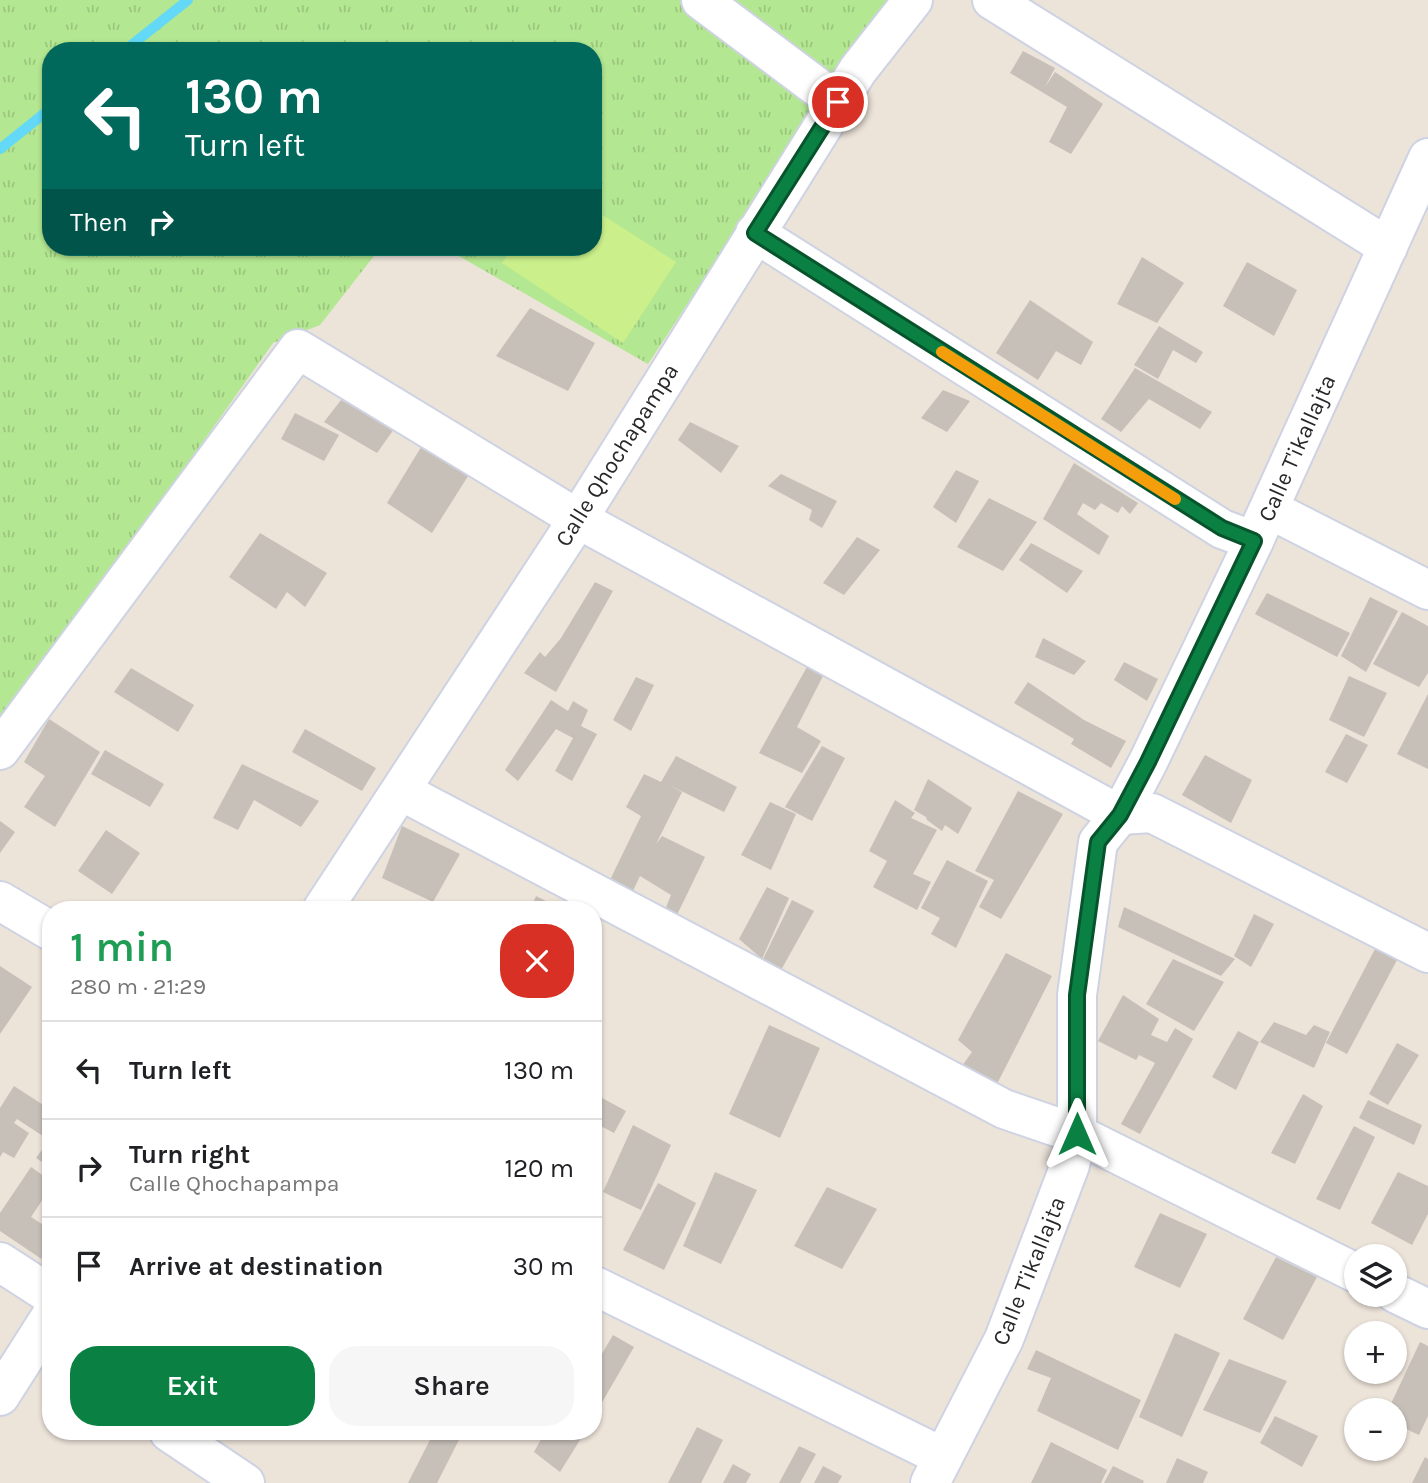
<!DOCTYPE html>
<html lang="en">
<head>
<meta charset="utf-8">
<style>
  :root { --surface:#fff; --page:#f6f6f6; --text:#202124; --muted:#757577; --line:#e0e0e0; --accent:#0b8043 }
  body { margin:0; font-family:Karla,sans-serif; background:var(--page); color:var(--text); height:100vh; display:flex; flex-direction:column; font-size:26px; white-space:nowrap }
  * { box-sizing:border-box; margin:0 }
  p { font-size:23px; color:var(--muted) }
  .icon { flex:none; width:38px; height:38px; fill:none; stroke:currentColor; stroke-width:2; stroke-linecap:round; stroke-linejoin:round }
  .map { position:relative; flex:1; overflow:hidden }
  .side { position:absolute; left:42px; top:901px; width:560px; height:539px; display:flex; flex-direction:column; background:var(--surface); border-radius:28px; box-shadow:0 2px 5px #0004 }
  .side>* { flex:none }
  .top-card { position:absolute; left:42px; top:42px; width:560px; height:214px; border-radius:28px; box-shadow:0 2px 5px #0004; background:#00695c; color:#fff; overflow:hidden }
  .controls { position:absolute; left:1344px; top:1244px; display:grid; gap:14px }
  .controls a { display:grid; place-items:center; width:63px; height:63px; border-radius:50%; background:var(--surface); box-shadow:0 2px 5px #0004; font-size:35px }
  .pin { position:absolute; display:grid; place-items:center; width:60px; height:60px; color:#fff; margin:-30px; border:4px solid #fff; border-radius:50%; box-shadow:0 2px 7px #0007 }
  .me { position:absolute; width:77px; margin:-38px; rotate:0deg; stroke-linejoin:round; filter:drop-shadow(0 0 5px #0008) }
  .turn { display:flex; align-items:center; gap:24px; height:147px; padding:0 28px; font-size:32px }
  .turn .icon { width:91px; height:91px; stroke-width:2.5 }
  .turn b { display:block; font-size:49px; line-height:60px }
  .then { display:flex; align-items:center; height:66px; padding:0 28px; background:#0003; gap:14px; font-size:26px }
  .round { display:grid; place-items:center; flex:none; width:74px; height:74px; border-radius:28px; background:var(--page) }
  .head { display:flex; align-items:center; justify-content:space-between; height:119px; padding:0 28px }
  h1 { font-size:42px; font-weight:600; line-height:52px; color:#1e9e55 }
  .button { display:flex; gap:14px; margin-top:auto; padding:14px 28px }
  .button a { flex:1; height:80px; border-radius:28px; background:var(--accent); color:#fff; font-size:28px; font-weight:600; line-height:80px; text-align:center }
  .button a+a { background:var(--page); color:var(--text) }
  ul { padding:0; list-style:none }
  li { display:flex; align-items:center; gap:21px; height:98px; padding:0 28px; border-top:2px solid var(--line) }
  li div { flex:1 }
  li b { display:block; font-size:26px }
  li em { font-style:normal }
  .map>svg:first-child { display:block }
  .grass { fill:url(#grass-tufts) }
  .pitch { fill:#cbf08b }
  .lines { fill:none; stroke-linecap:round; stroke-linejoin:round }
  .stream { stroke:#63d9f7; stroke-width:10 }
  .building { fill:#c7c0b9 }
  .minor-casing { stroke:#ced3e3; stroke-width:42 }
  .minor { stroke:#fff; stroke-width:38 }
  .route-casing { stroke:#07532c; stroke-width:18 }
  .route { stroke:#0b8043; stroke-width:12 }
  .slow { stroke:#f59e0b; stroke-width:12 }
  .labels { text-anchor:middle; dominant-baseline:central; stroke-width:5; stroke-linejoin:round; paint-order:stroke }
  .street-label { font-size:23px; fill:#282828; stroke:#fff }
</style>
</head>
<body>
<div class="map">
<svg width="1428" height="1483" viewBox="0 0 1428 1483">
  <defs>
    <pattern id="grass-tufts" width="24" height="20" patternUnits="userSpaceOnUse" patternTransform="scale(1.75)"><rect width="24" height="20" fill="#b4e791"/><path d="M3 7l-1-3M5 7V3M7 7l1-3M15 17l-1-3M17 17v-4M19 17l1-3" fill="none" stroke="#9bc67d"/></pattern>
  </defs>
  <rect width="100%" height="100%" fill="#ece3d9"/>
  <polygon class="grass" points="0,0 887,0 648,364 443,247 593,247 593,51 51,51 51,247 381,247 320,325 273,343 0,728"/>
  <polygon class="pitch" points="593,209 676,262 623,343 502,263 513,247 593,247"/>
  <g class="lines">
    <g class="stream">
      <polyline points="124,51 188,0"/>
      <polyline points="0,149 51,108"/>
    </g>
  </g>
  <g class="building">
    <polygon points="1023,51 1055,68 1045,87 1055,72 1103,104 1071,154 1049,142 1067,107 1010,73"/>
    <polygon points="1142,257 1184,283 1157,323 1117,304"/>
    <polygon points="1247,262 1297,290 1274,336 1223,306"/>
    <polygon points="1030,300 1093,342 1081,365 1056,351 1038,380 996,353"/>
    <polygon points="530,308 595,343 568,391 496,356"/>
    <polygon points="1159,326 1203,352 1196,363 1173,350 1158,379 1134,365"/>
    <polygon points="1135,368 1212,412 1200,429 1149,399 1121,432 1101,419"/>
    <polygon points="943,390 970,401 947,432 921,418"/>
    <polygon points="341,400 394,429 377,453 324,422"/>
    <polygon points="295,413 339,435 324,461 281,439"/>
    <polygon points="690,422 739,446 721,473 678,440"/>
    <polygon points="423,444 470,473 432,533 387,503"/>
    <polygon points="1074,463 1138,503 1130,514 1122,506 1118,513 1101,503 1095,510 1083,503 1077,514 1109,536 1099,555 1043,519"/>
    <polygon points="956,470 979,481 956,523 933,507"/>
    <polygon points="781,474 837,501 822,528 809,520 812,510 768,486"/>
    <polygon points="989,498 1037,522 1003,571 957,547"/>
    <polygon points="260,533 327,573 305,607 287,592 276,609 229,577"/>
    <polygon points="857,537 880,550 844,595 823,583"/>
    <polygon points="1031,543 1083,571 1067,593 1019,560"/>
    <polygon points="595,582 613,591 556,692 524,673 540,652 545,657 561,638"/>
    <polygon points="1267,593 1350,633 1337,657 1255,614"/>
    <polygon points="1370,597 1398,611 1366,672 1341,656"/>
    <polygon points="1402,612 1428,626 1428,673 1419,687 1373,664"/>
    <polygon points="1043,638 1086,661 1074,675 1035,657"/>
    <polygon points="1124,662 1158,679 1147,701 1114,680"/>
    <polygon points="808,665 824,674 797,727 821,741 802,773 759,753"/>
    <polygon points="131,668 194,705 178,732 114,692"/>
    <polygon points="1349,676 1387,693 1364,737 1329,720"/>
    <polygon points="636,677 654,685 631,731 613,720"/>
    <polygon points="1028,682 1084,720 1126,741 1111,768 1071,744 1074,739 1014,703"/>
    <polygon points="1428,694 1428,769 1397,754"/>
    <polygon points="551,700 568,711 573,701 588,710 581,726 597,734 572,781 555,771 573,738 556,729 518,781 505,770"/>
    <polygon points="49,719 100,752 55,827 24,807 45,776 24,762"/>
    <polygon points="305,729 376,768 362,791 292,752"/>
    <polygon points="1346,734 1368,745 1347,783 1325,772"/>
    <polygon points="822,746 845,758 812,821 785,807"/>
    <polygon points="105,750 164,784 150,807 91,774"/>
    <polygon points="1205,755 1252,780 1231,823 1182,795"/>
    <polygon points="676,756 737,787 724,812 669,785 682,792 656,844 662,836 705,857 676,917 665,910 671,895 640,876 632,893 610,880 641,816 626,807 644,774 661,782"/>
    <polygon points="242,764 319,801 301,827 254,800 238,830 213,818"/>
    <polygon points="928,779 972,808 958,834 945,825 942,831 927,820 926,817 914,810"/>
    <polygon points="1018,791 1063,814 1001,919 979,907 994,880 975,871"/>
    <polygon points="895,800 915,813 911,818 937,830 913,874 931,882 917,910 873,887 887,861 869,851"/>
    <polygon points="770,802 796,814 771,870 741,855"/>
    <polygon points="0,821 15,832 0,853"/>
    <polygon points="402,826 460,854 433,902 382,878"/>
    <polygon points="106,830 140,853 112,894 78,871"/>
    <polygon points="947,860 988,881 956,948 931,934 940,918 921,908"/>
    <polygon points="767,887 789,898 762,959 739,939"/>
    <polygon points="536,896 564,910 530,910"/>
    <polygon points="792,900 814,911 781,970 763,959"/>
    <polygon points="266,901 287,910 260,910"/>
    <polygon points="1124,907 1235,959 1221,976 1118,927"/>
    <polygon points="1254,914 1274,924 1251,967 1234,956"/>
    <polygon points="1375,949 1397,960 1347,1054 1326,1043"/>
    <polygon points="1006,953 1052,976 998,1082 992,1084 962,1066 972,1052 958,1040"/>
    <polygon points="1173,959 1224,982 1194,1031 1146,1004"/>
    <polygon points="0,966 32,987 0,1034"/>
    <polygon points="1123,995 1159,1019 1151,1035 1167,1042 1175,1028 1193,1039 1140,1134 1121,1124 1155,1063 1139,1055 1136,1060 1098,1041"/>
    <polygon points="1274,1022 1306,1035 1314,1025 1330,1032 1314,1068 1260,1042"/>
    <polygon points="769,1025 820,1048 780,1138 729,1114"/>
    <polygon points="1238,1031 1259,1042 1236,1090 1212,1077"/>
    <polygon points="1397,1043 1419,1055 1388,1105 1369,1094"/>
    <polygon points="14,1086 51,1110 51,1168 36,1158 49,1140 17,1119 14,1123 29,1133 14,1158 3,1152 0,1157 0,1108"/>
    <polygon points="593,1093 626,1111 614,1133 593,1122"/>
    <polygon points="1303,1094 1323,1106 1295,1164 1271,1153"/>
    <polygon points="1368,1100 1422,1125 1414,1145 1359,1118"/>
    <polygon points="633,1125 671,1145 641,1210 603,1192"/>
    <polygon points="1354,1126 1375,1137 1340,1210 1316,1199"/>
    <polygon points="31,1167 51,1181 51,1187 31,1217 51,1230 51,1255 46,1262 0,1231 0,1213"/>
    <polygon points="715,1172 757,1190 721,1264 683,1246"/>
    <polygon points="1398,1172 1428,1186 1428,1214 1412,1245 1371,1223"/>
    <polygon points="658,1183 696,1203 664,1270 623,1250"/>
    <polygon points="827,1187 877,1209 842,1269 794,1246"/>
    <polygon points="1160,1213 1207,1234 1180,1288 1134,1267"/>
    <polygon points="1276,1257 1317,1277 1283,1340 1243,1319"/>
    <polygon points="1175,1333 1220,1353 1182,1437 1139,1417"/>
    <polygon points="613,1335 634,1347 593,1418 593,1369"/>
    <polygon points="1420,1342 1428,1346 1428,1416 1419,1435 1395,1424 1395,1410 1388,1410"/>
    <polygon points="1036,1350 1141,1400 1118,1450 1037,1411 1051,1378 1027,1369"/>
    <polygon points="1229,1359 1287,1381 1260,1433 1203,1410"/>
    <polygon points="1275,1416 1318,1436 1302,1467 1260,1443"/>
    <polygon points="697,1427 723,1440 701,1483 668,1483"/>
    <polygon points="434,1432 463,1432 437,1483 408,1483"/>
    <polygon points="545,1432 585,1432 560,1472 534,1452"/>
    <polygon points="1051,1442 1107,1470 1101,1483 1031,1483"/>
    <polygon points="799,1446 816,1454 800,1483 779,1483"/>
    <polygon points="1425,1457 1428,1459 1428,1483 1412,1483"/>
    <polygon points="1177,1458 1208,1472 1203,1483 1166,1483"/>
    <polygon points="733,1464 751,1474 746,1483 723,1483"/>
    <polygon points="823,1466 842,1476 838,1483 814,1483"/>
    <polygon points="1113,1466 1144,1481 1143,1483 1104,1483"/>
  </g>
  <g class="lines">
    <defs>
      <g id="minor">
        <polyline points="701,0 837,102"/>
        <polyline points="992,0 1388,247"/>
        <polyline points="755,233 1222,529 1254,541"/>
        <polyline points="1269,509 1428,590"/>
        <polyline points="0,750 298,349 578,519 1120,815 1152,813 1428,953"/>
        <polyline points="401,791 1004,1109 1077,1134 1356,1273"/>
        <polyline points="0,901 51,931"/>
        <polyline points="322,910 578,519 858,70 913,0"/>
        <polyline points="0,1262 51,1295"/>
        <polyline points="593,1285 943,1457"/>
        <polyline points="1395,1293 1428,1309"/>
        <polyline points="0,1396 51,1316"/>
        <polyline points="169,1432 245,1483"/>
        <polyline points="930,1483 1004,1339 1070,1165 1077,1134 1077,995 1098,842 1120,815 1148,762 1254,541 1428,158"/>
      </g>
    </defs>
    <use href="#minor" class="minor-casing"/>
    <use href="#minor" class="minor"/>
  </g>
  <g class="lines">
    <defs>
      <polyline id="route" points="838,102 755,233 1222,528 1254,541 1148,762 1120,815 1098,842 1077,995 1077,1134"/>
    </defs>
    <use href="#route" class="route-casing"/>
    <use href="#route" class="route"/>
    <polyline class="slow" points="942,352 1175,499"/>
  </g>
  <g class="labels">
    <g class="street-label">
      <text transform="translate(1297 448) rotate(-66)">Calle T'ikallajta</text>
      <text transform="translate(617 455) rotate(-58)">Calle Qhochapampa</text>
      <text transform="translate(1029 1271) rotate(-68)">Calle T'ikallajta</text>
    </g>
  </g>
</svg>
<div class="controls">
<a><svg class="icon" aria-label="layers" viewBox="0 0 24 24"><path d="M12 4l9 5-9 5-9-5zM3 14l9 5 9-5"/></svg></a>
<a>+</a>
<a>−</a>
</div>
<div class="pin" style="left:838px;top:102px;background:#d93025"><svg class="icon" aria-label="arrive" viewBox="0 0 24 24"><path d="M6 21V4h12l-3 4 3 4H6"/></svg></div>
<svg class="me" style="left:1077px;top:1134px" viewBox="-20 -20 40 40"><path d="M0-17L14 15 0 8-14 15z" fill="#0b8043" stroke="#fff" stroke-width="4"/></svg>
<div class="top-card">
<div class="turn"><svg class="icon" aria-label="left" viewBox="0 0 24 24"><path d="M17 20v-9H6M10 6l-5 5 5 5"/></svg><div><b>130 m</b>Turn left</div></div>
<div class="then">Then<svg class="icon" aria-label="right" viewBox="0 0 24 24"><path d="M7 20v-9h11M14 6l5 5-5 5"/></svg></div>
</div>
<section class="side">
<div class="head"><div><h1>1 min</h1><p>280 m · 21:29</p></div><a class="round" style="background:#d93025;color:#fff"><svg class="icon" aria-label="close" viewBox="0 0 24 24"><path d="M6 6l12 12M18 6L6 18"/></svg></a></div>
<ul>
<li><svg class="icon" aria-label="left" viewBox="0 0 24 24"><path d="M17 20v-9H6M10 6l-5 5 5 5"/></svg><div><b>Turn left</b></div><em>130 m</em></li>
<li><svg class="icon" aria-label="right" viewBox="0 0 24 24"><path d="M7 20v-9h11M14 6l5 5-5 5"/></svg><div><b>Turn right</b><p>Calle Qhochapampa</p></div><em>120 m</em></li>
<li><svg class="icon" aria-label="arrive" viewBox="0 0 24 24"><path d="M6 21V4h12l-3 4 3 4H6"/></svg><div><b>Arrive at destination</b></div><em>30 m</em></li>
</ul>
<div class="button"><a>Exit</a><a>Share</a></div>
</section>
</div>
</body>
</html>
